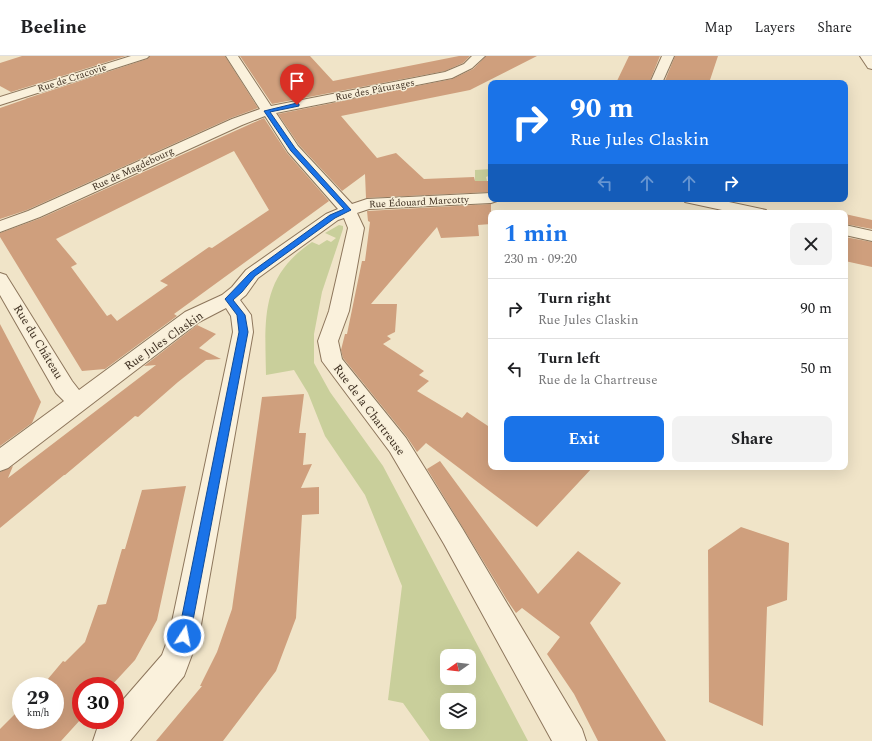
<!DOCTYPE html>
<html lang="en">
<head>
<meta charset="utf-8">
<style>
  :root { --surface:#fff; --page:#f2f2f2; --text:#202124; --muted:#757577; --line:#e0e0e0; --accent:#1a73e8 }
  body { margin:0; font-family:Spectral,serif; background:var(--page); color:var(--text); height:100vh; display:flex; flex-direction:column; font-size:15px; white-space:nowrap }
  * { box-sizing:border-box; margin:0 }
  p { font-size:13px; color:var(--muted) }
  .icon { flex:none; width:22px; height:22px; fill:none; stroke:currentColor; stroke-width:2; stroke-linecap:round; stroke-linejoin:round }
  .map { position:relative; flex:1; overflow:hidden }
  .details { position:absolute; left:488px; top:154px; width:360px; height:260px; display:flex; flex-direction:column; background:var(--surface); border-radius:8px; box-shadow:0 4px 16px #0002 }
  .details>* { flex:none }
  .banner { position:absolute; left:488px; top:24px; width:360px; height:122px; border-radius:8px; box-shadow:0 4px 16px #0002; background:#1a73e8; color:#fff; overflow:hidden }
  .needle { width:26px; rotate:256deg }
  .fabs { position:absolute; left:440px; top:593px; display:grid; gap:8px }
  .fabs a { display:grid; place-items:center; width:36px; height:36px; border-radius:8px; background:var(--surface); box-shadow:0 4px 16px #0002; font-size:20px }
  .speed { position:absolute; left:12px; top:621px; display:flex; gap:8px; font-size:20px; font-weight:700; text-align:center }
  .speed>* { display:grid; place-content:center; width:52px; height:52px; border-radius:50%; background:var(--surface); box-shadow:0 4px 16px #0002; line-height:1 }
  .speed small { font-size:10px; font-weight:400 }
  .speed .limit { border:6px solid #d22; background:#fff; color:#111 }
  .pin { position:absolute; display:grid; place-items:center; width:34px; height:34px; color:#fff; margin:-41px -17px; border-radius:50% 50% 50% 0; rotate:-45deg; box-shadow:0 0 4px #0007 }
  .pin .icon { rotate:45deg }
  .me { position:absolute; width:44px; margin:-22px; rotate:11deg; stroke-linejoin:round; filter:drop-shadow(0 0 3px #0008) }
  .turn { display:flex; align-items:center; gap:14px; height:84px; padding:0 16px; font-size:18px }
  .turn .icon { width:52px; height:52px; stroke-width:2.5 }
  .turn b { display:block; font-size:28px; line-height:34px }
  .lanes { display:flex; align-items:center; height:38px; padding:0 16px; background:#0003; justify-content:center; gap:20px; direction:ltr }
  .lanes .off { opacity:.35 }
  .round { display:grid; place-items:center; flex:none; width:42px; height:42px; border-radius:8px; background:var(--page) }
  .summary { display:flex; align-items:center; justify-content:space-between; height:68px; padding:0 16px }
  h1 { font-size:24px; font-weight:700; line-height:30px; color:var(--accent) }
  .action { display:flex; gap:8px; margin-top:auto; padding:8px 16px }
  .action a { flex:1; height:46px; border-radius:8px; background:var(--accent); color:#fff; font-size:16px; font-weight:700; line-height:46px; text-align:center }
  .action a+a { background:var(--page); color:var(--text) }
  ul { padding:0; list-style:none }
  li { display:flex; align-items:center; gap:12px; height:60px; padding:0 16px; border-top:1px solid var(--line) }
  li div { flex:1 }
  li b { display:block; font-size:15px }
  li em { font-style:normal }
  header { display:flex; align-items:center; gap:24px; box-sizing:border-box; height:56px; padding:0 20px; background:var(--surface); border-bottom:1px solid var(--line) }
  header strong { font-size:19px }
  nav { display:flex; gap:22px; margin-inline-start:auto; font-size:14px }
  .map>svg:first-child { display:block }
  .green { fill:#c9cf9b; fill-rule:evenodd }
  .building { fill:#cf9f7d; fill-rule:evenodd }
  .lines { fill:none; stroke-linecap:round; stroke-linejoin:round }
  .minor-casing { stroke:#8d765c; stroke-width:2 }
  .minor { fill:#faf1dc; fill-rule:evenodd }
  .route { fill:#1a73e8; stroke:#114b97 }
  .labels { text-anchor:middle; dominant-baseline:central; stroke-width:3; stroke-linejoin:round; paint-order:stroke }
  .far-street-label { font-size:10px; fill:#3d2e20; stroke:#f7eed8 }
  .street-label { font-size:12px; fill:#3d2e20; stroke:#f7eed8 }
</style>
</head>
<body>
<header>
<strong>Beeline</strong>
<nav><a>Map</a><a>Layers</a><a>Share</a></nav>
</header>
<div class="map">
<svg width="872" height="685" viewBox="0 0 872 685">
  <rect width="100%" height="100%" fill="#f0e4c8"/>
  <g class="green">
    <polygon points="491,113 491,119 486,121 487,125 475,125 475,114"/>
    <path d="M339 169 343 170V173L322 236 314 278V307L330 336 383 410 528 685H430L403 647 388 644 402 530 365 439 325 380 308 337 294 314 266 319C265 263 260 221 312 186L319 189 327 184 331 186 336 182 325 177ZM447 600H469V622H447ZM447 644H469V666H447Z"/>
  </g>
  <g class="building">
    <polygon points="22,0 126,0 11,36 0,30 0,7"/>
    <polygon points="150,0 225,0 258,52 231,62 27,154 0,163 0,52 26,43 25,43 147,3"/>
    <polygon points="240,0 310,0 333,25 459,0 470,0 463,7 445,15 272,48"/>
    <polygon points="486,0 537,0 470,34 341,60 377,102 396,97 424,123 474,121 475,125 491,125 491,136 366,142 365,118 342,135 299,89 278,58 452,23 473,13"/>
    <polygon points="629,0 660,0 649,27 616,27"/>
    <polygon points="675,0 718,0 709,27 664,27"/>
    <path d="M264 62 287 97 329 145 174 258 177 260 105 313 82 315 0 181V177L41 162ZM234 95 269 154 212 192 209 191 160 225 168 229 117 265 111 258 107 260 71 211 77 208 56 183Z"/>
    <polygon points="491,148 491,168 478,169 479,180 441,182 437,171 371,248 397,248 395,276 387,280 391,283 383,288 424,315 419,319 429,325 417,335 462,362 467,356 491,372 491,411 593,411 537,471 426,387 417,396 407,381 343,302 341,294 345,278 347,278 362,205 365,205 370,166 368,165 367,155"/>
    <polygon points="845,158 872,164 872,173 845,168"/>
    <polygon points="845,181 872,186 872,211 845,205"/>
    <polygon points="0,268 41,346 32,367 0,390"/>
    <polygon points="197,269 216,278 199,292 221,303 206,304 178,326 138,361 135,360 65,419 64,419 0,472 0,416 13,410 8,422 156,309 144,310"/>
    <polygon points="304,338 299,377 306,377 303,409 312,408 301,432 319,431 319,458 302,459 296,562 276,615 223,685 156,685 202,630 200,630 217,596 232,553 262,341"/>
    <polygon points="440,405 538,538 578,495 621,527 590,567 666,685 598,685 574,638 547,598 560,581 522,552 516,557 507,544 427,413"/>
    <polygon points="186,430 157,564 135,604 111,630 81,630 81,663 61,685 0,685 0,673 21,652 21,664 55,664 55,630 42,630 63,605 65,606 85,586 98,549 106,548 122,493 125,493 142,434"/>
    <polygon points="741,471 789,487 787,544 767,551 763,670 709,646 708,494"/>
  </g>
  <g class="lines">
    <defs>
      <g id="minor">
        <polygon points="131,0 149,0 147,2 0,49 0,41"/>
        <polygon points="226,0 238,0 271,50 445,16 464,8 472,0 485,0 472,12 452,22 276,57 298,90 352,148 367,143 491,137 491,143 498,143 497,145 491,147 369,153 357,157 364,172 349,255 338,285 342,303 406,382 462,472 582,673 586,685 552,685 444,488 390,396 322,305 318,285 329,255 348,172 344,162 338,164 258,222 246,239 240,244 251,259 253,276 199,580 184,620 130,685 93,685 97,673 106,664 115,664 115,653 162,599 169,580 233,276 231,260 226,252 199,266 8,412 0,415 0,392 64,345 56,337 0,239 0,217 6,219 72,325 79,334 185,256 222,239 232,231 246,214 326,158 338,153 288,96 265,60 242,69 40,161 0,176 0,165 28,155 232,63 260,53"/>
        <polygon points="662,0 674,0 662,27 650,27"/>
        <polygon points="860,0 872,0 872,13 868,12"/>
        <polygon points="683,143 715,143 766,154 768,157 736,157 685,146"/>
        <polygon points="845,169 872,175 872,185 845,179"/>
      </g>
    </defs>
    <use href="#minor" class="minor-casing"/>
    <use href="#minor" class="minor"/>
  </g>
  <polygon class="route" points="297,47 299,48 299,50 270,56 295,92 351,154 335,162 255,220 242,236 233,244 245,259 248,276 190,580 189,584 184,586 180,584 178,580 239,276 237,259 225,243 250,217 330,159 344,153 291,95 264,55"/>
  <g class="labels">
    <g class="far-street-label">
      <text transform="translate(72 22) rotate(-18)">Rue de Cracovie</text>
      <text transform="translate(375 34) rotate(-11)">Rue des Pâturages</text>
      <text transform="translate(133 113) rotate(-25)">Rue de Magdebourg</text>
      <text transform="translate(419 146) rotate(-3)">Rue Édouard Marcotty</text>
    </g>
    <g class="street-label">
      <text transform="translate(164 285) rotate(-35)">Rue Jules Claskin</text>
      <text transform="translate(38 286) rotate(59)">Rue du Château</text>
      <text transform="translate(369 354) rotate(53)">Rue de la Chartreuse</text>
    </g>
  </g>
</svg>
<div class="fabs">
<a><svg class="needle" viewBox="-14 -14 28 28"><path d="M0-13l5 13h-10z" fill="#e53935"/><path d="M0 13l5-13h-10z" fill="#757577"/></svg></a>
<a><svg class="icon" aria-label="layers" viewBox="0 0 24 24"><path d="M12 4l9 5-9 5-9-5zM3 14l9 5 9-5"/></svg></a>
</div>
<div class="speed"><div>29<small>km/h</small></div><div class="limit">30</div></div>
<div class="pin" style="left:297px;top:49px;background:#d93025"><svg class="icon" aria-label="arrive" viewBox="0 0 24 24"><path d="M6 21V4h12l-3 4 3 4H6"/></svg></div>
<svg class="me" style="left:184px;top:580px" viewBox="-20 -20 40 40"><circle r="17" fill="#1a73e8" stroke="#fff" stroke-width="3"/><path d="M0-11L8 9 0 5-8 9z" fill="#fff"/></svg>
<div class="banner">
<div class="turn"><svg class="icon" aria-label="right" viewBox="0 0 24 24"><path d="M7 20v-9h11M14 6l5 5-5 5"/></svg><div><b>90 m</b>Rue Jules Claskin</div></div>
<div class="lanes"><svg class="icon off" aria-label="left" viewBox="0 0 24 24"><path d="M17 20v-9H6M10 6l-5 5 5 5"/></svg><svg class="icon off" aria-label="ahead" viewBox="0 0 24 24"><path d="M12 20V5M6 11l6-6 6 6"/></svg><svg class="icon off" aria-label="ahead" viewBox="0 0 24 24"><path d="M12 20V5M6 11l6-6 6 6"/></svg><svg class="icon" aria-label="right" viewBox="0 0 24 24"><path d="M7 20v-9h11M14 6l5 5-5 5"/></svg></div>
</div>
<section class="details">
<div class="summary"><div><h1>1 min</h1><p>230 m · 09:20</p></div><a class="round"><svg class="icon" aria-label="close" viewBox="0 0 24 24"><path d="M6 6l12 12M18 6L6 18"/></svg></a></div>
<ul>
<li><svg class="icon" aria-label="right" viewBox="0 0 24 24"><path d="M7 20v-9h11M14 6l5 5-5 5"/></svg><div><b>Turn right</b><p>Rue Jules Claskin</p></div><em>90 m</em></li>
<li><svg class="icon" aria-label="left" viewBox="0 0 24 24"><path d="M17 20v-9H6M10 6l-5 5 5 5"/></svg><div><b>Turn left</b><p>Rue de la Chartreuse</p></div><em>50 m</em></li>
</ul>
<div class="action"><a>Exit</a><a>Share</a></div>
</section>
</div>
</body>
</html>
